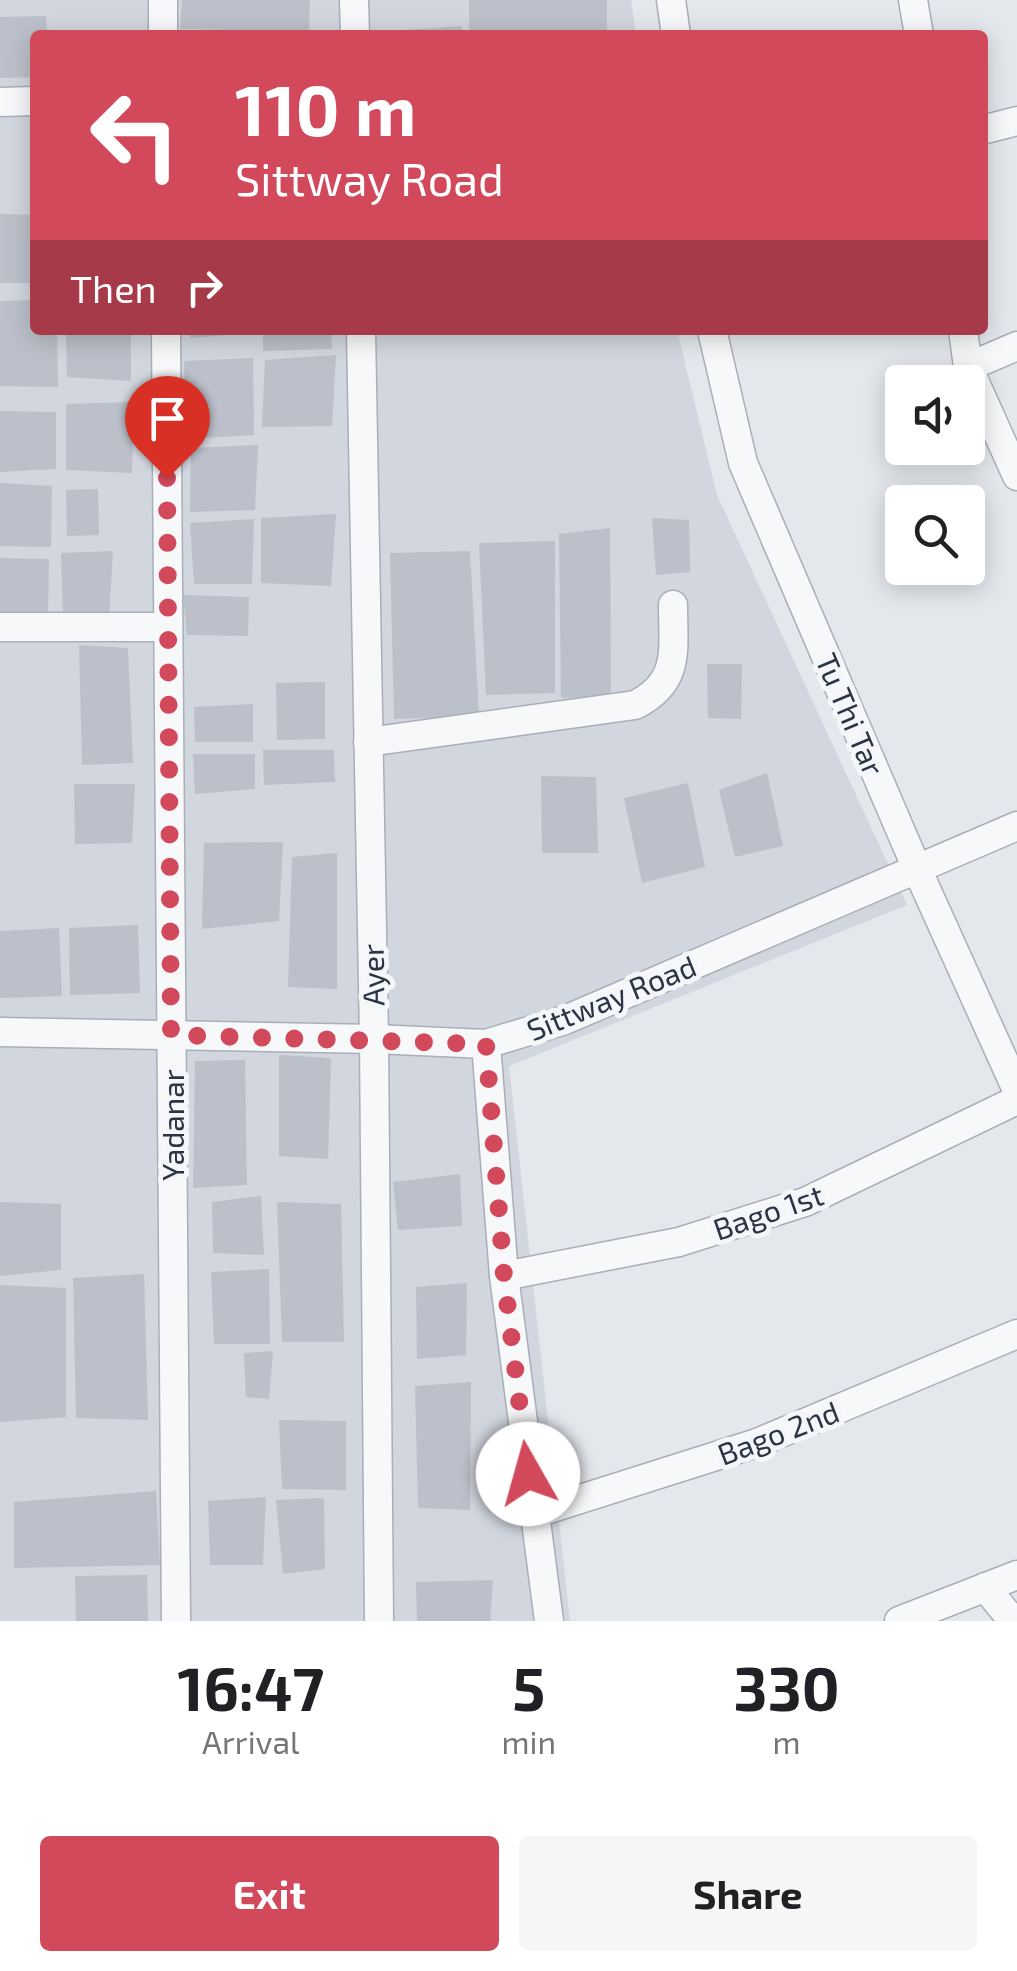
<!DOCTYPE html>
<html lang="en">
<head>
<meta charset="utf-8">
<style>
  :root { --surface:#fff; --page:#f6f6f6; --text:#202124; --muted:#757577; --accent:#d1495b }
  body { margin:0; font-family:"Exo 2",sans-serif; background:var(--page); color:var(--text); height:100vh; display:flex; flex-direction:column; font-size:38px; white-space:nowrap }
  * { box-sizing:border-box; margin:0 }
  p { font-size:32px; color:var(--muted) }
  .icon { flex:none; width:55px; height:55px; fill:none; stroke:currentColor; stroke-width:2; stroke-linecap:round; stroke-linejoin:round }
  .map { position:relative; height:1621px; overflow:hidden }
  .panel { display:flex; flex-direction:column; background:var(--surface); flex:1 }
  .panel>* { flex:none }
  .guide { position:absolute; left:30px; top:30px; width:958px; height:305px; border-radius:10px; box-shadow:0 5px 25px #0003; background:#d1495b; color:#fff; overflow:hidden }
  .tools { position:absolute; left:885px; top:365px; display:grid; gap:20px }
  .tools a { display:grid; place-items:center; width:100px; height:100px; border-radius:10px; background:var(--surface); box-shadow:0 5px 25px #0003; font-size:50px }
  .pin { position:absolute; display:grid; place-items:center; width:85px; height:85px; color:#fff; margin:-102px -42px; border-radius:50% 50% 50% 0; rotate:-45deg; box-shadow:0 0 10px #0007 }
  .pin .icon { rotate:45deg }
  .me { position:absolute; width:110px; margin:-55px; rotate:353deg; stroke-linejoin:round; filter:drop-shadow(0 0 8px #0008) }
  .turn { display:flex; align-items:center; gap:35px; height:210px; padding:0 40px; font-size:45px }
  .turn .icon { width:130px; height:130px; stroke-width:2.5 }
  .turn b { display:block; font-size:70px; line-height:85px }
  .then { display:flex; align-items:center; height:95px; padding:0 40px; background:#0003; gap:20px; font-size:38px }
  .eta { display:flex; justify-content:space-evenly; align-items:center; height:170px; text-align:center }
  .eta b { font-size:60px; font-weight:700; line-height:70px }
  .action { display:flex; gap:20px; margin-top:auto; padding:20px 40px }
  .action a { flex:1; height:115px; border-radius:10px; background:var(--accent); color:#fff; font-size:40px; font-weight:700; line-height:115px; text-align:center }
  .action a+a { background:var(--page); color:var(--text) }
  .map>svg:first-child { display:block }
  .built { fill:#d2d6de }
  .building { fill:#bbc0ca }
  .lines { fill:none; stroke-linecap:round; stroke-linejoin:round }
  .minor-casing { stroke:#a9aeb7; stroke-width:31 }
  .minor { stroke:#f7f8fa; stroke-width:28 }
  .route { stroke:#d1495b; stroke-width:18; stroke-dasharray:0 32.4 }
  .labels { text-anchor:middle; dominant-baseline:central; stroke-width:10; stroke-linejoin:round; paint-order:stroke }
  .street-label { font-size:30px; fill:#2b3445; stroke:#f4f6f9 }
</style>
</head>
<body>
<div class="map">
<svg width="1017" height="1621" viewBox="0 0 1017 1621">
  <rect width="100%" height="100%" fill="#e4e7ec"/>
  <polygon class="built" points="0,0 631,0 636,35 35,35 35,330 677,330 717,495 907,905 509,1066 570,1621 0,1621"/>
  <g class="building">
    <polygon points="182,0 310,0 309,31 180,29"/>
    <rect x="469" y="0" width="138" height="35"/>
    <polygon points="46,16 47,35 35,35 35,77 0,78 0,17"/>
    <polygon points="462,26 462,35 379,35 378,32"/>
    <polygon points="0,214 35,215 35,283 0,283"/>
    <polygon points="35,300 35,330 57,330 58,387 0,386 0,301"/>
    <polygon points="66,330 131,330 131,381 67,377"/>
    <polygon points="189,330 253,330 253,333 190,338"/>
    <polygon points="263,330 331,330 332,349 263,351"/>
    <polygon points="336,355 332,426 262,427 265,360"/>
    <polygon points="253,358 254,435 186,439 184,361"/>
    <polygon points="134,402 132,473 66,470 66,404"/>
    <polygon points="0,411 56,412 56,469 0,472"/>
    <polygon points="258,445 255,510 190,512 191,448"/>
    <polygon points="0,483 52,486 51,547 0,546"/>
    <polygon points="98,489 99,535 67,536 66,490"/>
    <polygon points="336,514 331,586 261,583 261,518"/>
    <polygon points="652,518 689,520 690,572 656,575"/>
    <polygon points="254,519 252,584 194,584 190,523"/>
    <polygon points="610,528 611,696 561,698 559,534"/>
    <polygon points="555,541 555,693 486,695 479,543"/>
    <polygon points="113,551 109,617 63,615 61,553"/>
    <polygon points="470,551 479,716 394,719 390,553"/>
    <polygon points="0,558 49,559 48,616 0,619"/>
    <polygon points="183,595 249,597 248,636 187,635"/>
    <polygon points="79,645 128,648 133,763 82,765"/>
    <polygon points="707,664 742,664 741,719 708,718"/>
    <polygon points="325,682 325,739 277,740 276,683"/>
    <polygon points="253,704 253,742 195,742 194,707"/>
    <polygon points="263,750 334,750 335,782 264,785"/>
    <polygon points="193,754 255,754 255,789 195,794"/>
    <polygon points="767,773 783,846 735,857 719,790"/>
    <polygon points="541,776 596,777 598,853 542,853"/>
    <polygon points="688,783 705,867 642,883 624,798"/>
    <polygon points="74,784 135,784 132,843 75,844"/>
    <polygon points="283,842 279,921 202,929 204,843"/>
    <polygon points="337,853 337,989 288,987 292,857"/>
    <polygon points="138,925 140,993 70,995 69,928"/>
    <polygon points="59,928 62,996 0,998 0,931"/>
    <polygon points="279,1055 331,1058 328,1159 279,1156"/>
    <polygon points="245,1060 247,1185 193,1188 195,1061"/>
    <polygon points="460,1174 462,1226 398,1230 393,1182"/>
    <polygon points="261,1196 264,1255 213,1253 212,1202"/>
    <polygon points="0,1202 61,1204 61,1270 0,1276"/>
    <polygon points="277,1202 341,1204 344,1342 282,1342"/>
    <polygon points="269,1269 270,1344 214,1344 211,1272"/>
    <polygon points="144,1274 148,1420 76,1418 73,1278"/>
    <polygon points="467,1283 466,1355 417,1359 416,1287"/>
    <polygon points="0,1285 66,1288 66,1417 0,1422"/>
    <polygon points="273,1351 269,1399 246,1397 244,1353"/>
    <polygon points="471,1382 470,1510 418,1508 415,1386"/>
    <polygon points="279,1420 346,1421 346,1490 282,1489"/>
    <polygon points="156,1491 160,1565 14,1568 14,1502"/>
    <polygon points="266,1497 263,1565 210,1565 208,1501"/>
    <polygon points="324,1498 325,1569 283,1574 276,1500"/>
    <polygon points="147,1575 148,1621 76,1621 75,1576"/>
    <polygon points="493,1580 490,1621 417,1621 416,1582"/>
  </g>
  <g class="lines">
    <defs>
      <g id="minor">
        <polyline points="163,0 163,35"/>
        <polyline points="354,0 355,35"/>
        <polyline points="671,0 676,35"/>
        <polyline points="913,0 919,35"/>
        <polyline points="0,102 35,101"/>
        <polyline points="982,130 1017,121"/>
        <polyline points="166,330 176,1621"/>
        <polyline points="361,330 374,1039 379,1621"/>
        <polyline points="712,330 743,463 917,869 1017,1090"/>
        <polyline points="963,330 968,367 1017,476"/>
        <polyline points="968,367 1017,346"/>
        <polyline points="0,627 168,627"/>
        <path d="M368 742 635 705C681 682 673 650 673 605"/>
        <polyline points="0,1032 374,1039 486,1044 565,1020 1017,826"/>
        <polyline points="486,1044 504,1276 549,1621"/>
        <polyline points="504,1276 679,1242 805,1202 1017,1100"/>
        <polyline points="533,1514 757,1443 1017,1334"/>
        <polyline points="985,1587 1013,1621"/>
        <polyline points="899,1621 1017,1575"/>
      </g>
    </defs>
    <use href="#minor" class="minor-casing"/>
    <use href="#minor" class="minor"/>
  </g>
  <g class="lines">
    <polyline class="route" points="167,478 171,1035 486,1044 504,1276 528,1474"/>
  </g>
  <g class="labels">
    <g class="street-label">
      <text transform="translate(851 714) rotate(67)">Tu Thi Tar</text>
      <text transform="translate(372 975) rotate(-91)">Ayer</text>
      <text transform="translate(611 997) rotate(-22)">Sittway Road</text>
      <text transform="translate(172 1125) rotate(-90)">Yadanar</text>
      <text transform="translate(768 1211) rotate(-19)">Bago 1st</text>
      <text transform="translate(778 1432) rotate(-21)">Bago 2nd</text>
    </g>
  </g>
</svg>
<div class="tools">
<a><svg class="icon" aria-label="sound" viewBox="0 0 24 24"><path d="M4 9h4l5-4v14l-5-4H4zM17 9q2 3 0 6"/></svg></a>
<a><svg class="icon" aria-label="search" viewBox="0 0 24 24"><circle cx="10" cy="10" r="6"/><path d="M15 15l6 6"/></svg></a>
</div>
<div class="pin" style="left:167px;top:478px;background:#d93025"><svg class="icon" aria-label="arrive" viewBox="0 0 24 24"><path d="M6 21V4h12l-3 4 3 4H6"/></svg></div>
<svg class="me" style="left:528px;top:1474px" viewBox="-20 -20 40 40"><circle r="19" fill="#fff"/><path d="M0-13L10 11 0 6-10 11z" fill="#d1495b"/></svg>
<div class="guide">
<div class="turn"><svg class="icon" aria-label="left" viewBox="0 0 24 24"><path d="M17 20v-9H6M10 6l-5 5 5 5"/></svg><div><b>110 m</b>Sittway Road</div></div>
<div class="then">Then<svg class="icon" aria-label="right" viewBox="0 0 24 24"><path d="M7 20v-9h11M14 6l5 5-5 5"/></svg></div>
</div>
</div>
<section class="panel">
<div class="eta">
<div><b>16:47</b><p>Arrival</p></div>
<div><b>5</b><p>min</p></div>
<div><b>330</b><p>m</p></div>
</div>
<div class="action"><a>Exit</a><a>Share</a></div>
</section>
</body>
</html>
